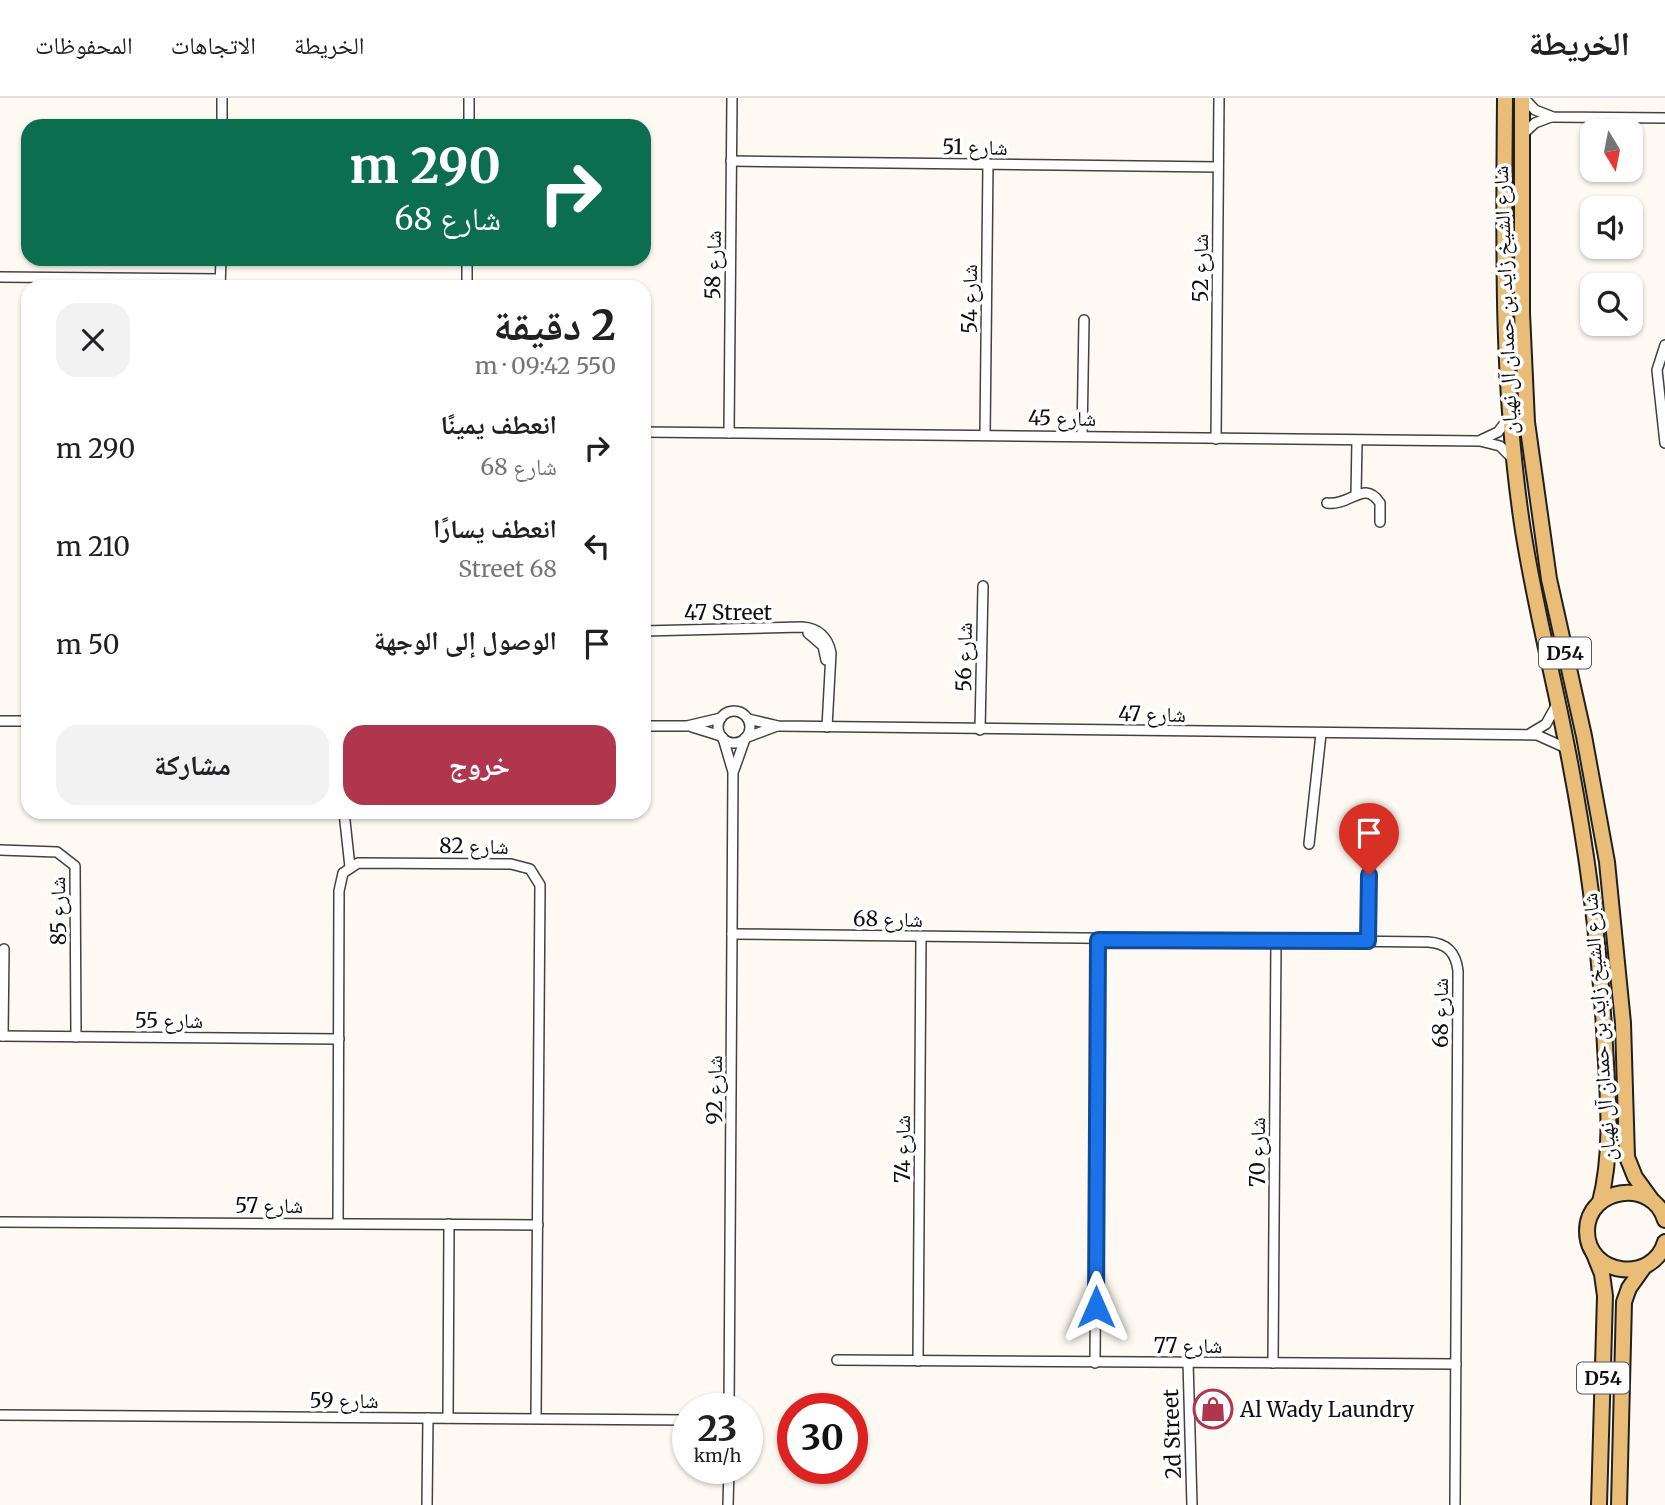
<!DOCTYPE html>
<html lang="ar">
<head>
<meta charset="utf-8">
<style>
  :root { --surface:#fff; --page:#f2f2f2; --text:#202124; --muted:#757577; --line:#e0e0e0; --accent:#b0364e }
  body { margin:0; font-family:Merriweather,"Noto Naskh Arabic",serif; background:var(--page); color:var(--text); direction:rtl; height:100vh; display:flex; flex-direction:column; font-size:26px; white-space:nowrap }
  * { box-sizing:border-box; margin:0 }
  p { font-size:23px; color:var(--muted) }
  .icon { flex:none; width:38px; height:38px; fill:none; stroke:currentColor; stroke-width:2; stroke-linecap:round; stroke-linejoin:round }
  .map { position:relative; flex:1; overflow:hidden; direction:ltr }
  .sheet { position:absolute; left:21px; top:182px; width:630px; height:539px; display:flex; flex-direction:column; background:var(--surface); border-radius:21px; box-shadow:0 2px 5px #0004; direction:rtl }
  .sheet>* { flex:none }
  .hud { position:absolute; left:21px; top:21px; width:630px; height:147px; border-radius:21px; box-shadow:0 2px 5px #0004; direction:rtl; background:#0b6e4f; color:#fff; overflow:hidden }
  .needle { width:46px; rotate:170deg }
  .controls { position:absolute; left:1580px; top:21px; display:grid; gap:14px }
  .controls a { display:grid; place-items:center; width:63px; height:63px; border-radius:14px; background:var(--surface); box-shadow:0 2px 5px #0004; font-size:35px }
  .speed { position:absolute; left:672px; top:1295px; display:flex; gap:14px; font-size:35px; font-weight:700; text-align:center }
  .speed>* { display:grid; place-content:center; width:91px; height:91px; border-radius:50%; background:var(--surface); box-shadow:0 2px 5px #0004; line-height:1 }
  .speed small { font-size:18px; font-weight:400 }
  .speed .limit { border:10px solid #d22; background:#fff; color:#111 }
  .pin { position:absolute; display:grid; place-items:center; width:60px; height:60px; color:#fff; margin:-72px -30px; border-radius:50% 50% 50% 0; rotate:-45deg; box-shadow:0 0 7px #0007 }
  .pin .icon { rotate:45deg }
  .me { position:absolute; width:77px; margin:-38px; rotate:0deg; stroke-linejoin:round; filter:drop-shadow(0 0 5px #0008) }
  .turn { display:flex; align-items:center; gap:24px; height:147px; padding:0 35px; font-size:32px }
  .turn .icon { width:91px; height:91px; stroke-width:2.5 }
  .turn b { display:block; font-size:49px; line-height:60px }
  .round { display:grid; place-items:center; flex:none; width:74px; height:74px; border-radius:21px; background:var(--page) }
  .overview { display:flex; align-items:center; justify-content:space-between; height:119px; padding:0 35px }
  h1 { font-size:42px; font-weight:700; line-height:52px }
  .cta { display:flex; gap:14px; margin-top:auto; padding:14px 35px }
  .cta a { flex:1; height:80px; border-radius:21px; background:var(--accent); color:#fff; font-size:28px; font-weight:700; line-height:80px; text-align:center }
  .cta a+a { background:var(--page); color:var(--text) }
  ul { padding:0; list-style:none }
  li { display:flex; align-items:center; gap:21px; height:98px; padding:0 35px }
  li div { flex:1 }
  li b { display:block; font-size:26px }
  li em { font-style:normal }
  header { display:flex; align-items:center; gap:42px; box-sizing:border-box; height:98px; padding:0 35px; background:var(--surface); border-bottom:2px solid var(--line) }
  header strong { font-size:33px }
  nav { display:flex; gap:38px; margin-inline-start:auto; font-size:24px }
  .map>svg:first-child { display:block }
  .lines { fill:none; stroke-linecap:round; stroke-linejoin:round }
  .street-casing { stroke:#424242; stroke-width:12 }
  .primary-casing { stroke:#202020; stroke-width:18 }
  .street { stroke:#fff; stroke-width:9 }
  .primary { stroke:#e9bd78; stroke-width:14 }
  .route-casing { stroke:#114b97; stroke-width:18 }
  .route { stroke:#1a73e8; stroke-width:12 }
  .labels { text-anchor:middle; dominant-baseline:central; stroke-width:7; stroke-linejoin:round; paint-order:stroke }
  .shield { fill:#fff; stroke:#575757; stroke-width:2 }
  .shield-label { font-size:19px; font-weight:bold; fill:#0f0f0f }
  .street-label { font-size:21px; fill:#0f0f0f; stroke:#fff }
  .poi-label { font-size:21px; fill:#0f0f0f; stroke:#fff; text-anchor:start }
</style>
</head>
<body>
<header>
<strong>الخريطة</strong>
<nav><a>الخريطة</a><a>الاتجاهات</a><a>المحفوظات</a></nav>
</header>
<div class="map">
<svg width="1665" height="1407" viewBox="0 0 1665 1407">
  <rect width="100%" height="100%" fill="#fefaf3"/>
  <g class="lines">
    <defs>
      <g id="street">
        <polyline points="1524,0 1535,12 1553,19 1665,20"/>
        <polyline points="222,28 222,0"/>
        <polyline points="469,28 469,0"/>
        <polyline points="1522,37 1535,25 1551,19"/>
        <polyline points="731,63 1218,69"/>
        <polyline points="0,179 220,181"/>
        <polyline points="220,189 221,161"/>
        <polyline points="467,189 467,161"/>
        <polyline points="1665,247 1657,272 1665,345"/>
        <polyline points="644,334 1480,343 1500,348 1514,362"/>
        <polyline points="729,335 732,0"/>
        <polyline points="985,337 988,66"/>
        <polyline points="1082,338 1084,222"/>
        <polyline points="1216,341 1219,0"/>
        <polyline points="1481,342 1498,334 1510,318"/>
        <polyline points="1356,397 1357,343"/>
        <path d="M1327 405C1351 408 1364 381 1380 405V424"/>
        <path d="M644 533 802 529C818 530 828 539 831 555L827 629"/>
        <polyline points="808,535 823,548 826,562"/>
        <circle cx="734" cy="629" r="16"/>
        <polyline points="748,621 778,628 1537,637 1566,650"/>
        <polyline points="0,623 28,623"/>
        <polyline points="644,628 687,628 721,620"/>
        <polyline points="692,629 721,638"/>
        <polyline points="980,632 983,488"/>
        <polyline points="1531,635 1546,626 1556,608"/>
        <polyline points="723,640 733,674 729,1311"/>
        <polyline points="745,640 777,628"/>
        <polyline points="734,672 745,641"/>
        <polyline points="344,714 350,769"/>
        <polyline points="1309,746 1321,636"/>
        <polyline points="0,752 57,754 75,768 76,939"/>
        <path d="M732 836 1428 844C1447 845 1456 855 1458 873L1455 1407"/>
        <polyline points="1368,843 1369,755"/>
        <polyline points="0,938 339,941"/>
        <polyline points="3,938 4,851"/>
        <polyline points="0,1124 538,1127"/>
        <polyline points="338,1125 339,793 343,775 358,765 511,766 530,771 540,787 536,1320"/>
        <polyline points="837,1262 1456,1266"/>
        <polyline points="918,1263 921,839"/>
        <polyline points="1188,1263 1192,1407"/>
        <polyline points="1095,1265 1098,842"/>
        <polyline points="1273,1265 1276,843"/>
        <polyline points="0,1317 688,1322"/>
        <polyline points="448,1320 449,1126"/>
        <polyline points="427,1407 428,1320"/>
        <polyline points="728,1407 729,1370"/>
      </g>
      <g id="primary">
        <path d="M1505 0C1504 142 1501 278 1521 419 1532 498 1553 575 1568 654 1587 751 1600 849 1605 948 1608 1000 1613 1053 1600 1104"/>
        <polyline points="1522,0 1522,215 1527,324 1549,481 1584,638 1607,764 1623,925 1627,1059 1635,1079 1651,1101"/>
        <path d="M1665 1122C1653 1080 1587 1089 1587 1133 1587 1178 1653 1186 1665 1144"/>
        <polyline points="1594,1156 1602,1176 1605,1198 1599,1407"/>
        <polyline points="1619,1407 1624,1204 1629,1190 1644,1169"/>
      </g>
    </defs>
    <use href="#street" class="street-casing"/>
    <use href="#primary" class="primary-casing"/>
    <use href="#street" class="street"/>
    <use href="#primary" class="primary"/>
  </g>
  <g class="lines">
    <defs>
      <polyline id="route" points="1096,1209 1098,842 1368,843 1369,777"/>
    </defs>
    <use href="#route" class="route-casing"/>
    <use href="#route" class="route"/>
  </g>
  <defs>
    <symbol id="shop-ring" viewBox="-11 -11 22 22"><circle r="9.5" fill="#fff" stroke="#b0364e" stroke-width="1.5"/><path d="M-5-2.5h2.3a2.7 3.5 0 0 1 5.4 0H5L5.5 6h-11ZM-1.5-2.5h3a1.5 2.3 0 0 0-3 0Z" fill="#b0364e"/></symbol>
  </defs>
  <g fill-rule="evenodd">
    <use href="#shop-ring" x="1191" y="1289" width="44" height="44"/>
  </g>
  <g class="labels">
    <g class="shield">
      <rect x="1539" y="539.5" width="52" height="31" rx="5"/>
      <rect x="1577" y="1264.5" width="52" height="31" rx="5"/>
    </g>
    <g class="shield-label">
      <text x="1565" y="555">D54</text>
      <text x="1603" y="1280">D54</text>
    </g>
    <g class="street-label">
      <text transform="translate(975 49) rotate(1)">شارع 51</text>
      <text transform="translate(713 167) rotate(-89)">شارع 58</text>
      <text transform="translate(1200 170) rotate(-90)">شارع 52</text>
      <text transform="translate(969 201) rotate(-90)">شارع 54</text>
      <text transform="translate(1505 202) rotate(-92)">شارع الشيخ زايد بن حمدان آل نهيان</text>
      <text transform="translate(1062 320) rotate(1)">شارع 45</text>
      <text x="728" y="514">47 Street</text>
      <text transform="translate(964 559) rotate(-89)">شارع 56</text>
      <text transform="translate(1152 616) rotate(1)">شارع 47</text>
      <text transform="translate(474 748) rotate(1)">شارع 82</text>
      <text transform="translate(58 813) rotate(-91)">شارع 85</text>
      <text transform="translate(888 821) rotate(1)">شارع 68</text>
      <text transform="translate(1440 915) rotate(-90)">شارع 68</text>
      <text x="169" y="922">شارع 55</text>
      <text transform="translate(1599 929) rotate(-94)">شارع الشيخ زايد بن حمدان آل نهيان</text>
      <text transform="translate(714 992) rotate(-90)">شارع 92</text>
      <text transform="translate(902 1051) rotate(-90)">شارع 74</text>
      <text transform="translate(1257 1054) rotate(-90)">شارع 70</text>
      <text x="269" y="1107">شارع 57</text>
      <text x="1188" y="1247">شارع 77</text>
      <text x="344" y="1302">شارع 59</text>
      <text transform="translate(1172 1336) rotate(-92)">2d Street</text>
    </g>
    <g class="poi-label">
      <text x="1240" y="1311">Al Wady Laundry</text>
    </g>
  </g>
</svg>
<div class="controls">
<a><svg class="needle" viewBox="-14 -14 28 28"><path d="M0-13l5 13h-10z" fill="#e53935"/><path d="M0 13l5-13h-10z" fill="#757577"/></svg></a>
<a><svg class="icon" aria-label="sound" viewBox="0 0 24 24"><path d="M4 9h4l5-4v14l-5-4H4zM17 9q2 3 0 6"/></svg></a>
<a><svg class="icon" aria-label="search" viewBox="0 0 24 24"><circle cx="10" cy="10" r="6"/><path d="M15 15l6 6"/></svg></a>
</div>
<div class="speed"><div>23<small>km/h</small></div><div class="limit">30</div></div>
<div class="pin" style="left:1369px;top:777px;background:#d93025"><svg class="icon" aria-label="arrive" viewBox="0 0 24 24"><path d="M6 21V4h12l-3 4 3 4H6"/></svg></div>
<svg class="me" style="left:1096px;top:1209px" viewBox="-20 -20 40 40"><path d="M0-17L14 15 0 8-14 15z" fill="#1a73e8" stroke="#fff" stroke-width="4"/></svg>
<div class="hud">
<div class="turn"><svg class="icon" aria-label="right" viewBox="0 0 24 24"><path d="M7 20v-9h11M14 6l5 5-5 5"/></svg><div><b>290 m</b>شارع 68</div></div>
</div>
<section class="sheet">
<div class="overview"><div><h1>2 دقيقة</h1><p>550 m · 09:42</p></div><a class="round"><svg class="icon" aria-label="close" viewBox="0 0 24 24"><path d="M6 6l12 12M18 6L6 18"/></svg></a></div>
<ul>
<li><svg class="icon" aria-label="right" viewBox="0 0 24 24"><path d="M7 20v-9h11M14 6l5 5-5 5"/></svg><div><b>انعطف يمينًا</b><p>شارع 68</p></div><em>290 m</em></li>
<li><svg class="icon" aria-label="left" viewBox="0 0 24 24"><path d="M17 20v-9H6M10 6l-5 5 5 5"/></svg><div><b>انعطف يسارًا</b><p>68 Street</p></div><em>210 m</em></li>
<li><svg class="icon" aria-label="arrive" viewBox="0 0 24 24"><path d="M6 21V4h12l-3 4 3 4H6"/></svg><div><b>الوصول إلى الوجهة</b></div><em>50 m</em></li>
</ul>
<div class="cta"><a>خروج</a><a>مشاركة</a></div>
</section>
</div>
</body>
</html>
